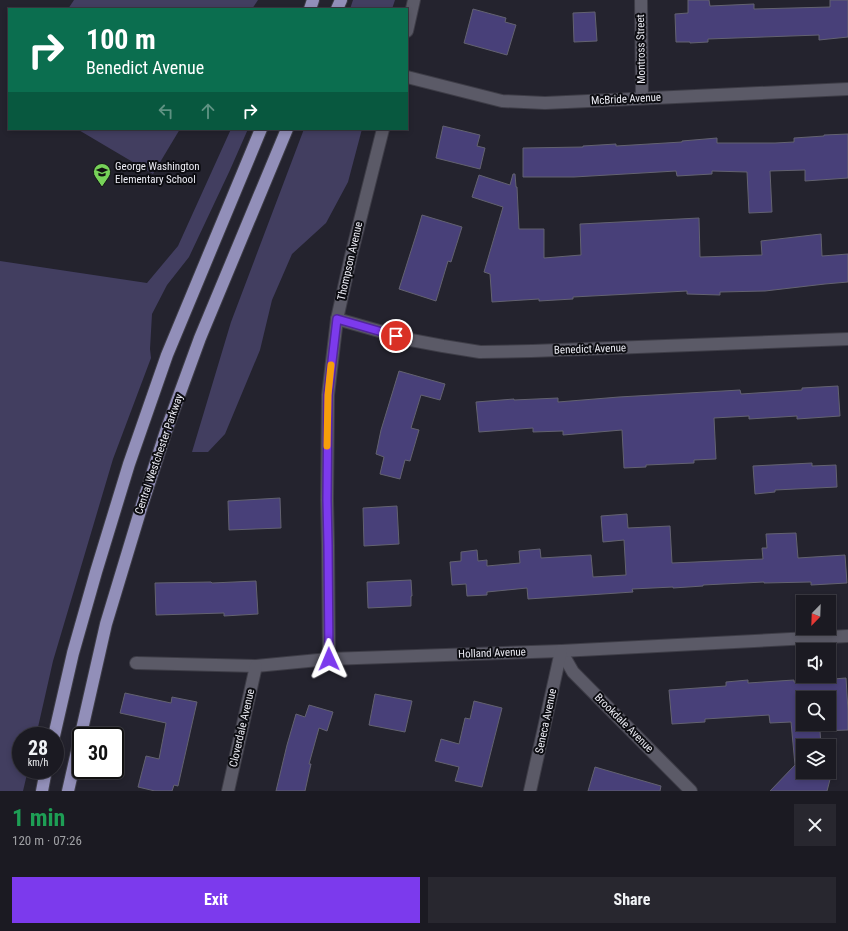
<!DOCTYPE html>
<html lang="en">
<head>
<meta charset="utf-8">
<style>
  :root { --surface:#1b1a22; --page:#28272f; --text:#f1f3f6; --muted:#a0a1a5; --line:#393840; --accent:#7c3aed }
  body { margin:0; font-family:"Roboto Condensed",sans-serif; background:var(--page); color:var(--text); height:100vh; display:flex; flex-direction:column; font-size:15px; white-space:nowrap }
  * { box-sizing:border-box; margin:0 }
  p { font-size:13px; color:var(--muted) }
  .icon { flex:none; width:22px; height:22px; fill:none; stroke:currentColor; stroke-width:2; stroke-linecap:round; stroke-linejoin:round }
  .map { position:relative; height:791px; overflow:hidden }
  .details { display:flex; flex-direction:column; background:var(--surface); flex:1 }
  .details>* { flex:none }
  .banner { position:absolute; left:8px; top:8px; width:400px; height:122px; border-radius:0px; box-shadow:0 2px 6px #0003,0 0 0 1px var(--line); background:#0b6e4f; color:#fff; overflow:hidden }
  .needle { width:26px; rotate:203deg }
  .controls { position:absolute; left:796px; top:595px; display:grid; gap:8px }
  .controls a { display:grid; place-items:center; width:40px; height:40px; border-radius:0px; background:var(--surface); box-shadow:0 2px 6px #0003,0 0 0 1px var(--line); font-size:20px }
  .speed { position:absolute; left:12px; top:727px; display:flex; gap:8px; font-size:20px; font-weight:700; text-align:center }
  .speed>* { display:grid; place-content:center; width:52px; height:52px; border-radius:50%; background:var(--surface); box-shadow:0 2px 6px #0003,0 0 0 1px var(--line); line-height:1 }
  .speed small { font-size:10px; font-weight:400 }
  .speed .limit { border:2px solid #111; border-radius:6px; background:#fff; color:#111 }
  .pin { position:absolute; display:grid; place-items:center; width:34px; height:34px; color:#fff; margin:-17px; border:2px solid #fff; border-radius:50%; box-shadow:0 1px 4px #0007 }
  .me { position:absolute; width:44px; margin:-22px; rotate:359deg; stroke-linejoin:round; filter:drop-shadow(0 0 3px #0008) }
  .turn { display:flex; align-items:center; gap:14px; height:84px; padding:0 12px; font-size:18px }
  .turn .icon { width:52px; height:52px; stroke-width:2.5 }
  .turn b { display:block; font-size:28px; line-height:34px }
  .lanes { display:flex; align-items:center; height:38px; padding:0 12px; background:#0003; justify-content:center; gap:20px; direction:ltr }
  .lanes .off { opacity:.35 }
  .round { display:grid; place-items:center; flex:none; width:42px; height:42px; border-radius:0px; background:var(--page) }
  .summary { display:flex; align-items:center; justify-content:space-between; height:68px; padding:0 12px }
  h1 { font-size:24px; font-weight:700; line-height:30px; color:#1e9e55 }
  .cta { display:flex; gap:8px; margin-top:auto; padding:8px 12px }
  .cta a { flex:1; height:46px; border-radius:0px; background:var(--accent); color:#fff; font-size:16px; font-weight:700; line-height:46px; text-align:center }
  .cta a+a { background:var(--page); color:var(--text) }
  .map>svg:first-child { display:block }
  .green { fill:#423e60 }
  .building { fill:#484079; stroke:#636270; fill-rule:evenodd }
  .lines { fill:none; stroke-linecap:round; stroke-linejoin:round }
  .minor-casing { stroke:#3e3d47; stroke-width:14 }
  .major-casing { stroke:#3e3d47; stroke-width:14 }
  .minor { stroke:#5b5a67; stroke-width:12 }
  .major { stroke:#928fb9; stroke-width:12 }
  .route-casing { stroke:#51269a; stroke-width:10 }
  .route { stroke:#7c3aed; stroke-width:7 }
  .slow { stroke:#f59e0b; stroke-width:7 }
  .labels { text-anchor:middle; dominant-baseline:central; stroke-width:4; stroke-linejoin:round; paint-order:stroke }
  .street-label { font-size:11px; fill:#ebebf3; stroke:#0d0d12 }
  .poi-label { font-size:11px; fill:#ebebf3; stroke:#0d0d12; text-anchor:start }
</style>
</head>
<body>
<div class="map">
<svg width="848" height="791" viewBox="0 0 848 791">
  <rect width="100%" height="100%" fill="#24232e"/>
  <g class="green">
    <polygon points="74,0 258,0 252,9 68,9"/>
    <polygon points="353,0 395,0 392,9 350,9"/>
    <polygon points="77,129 180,129 153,174"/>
    <polygon points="231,129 248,129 230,170 189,257 167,285 152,314 150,349 151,358 113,459 53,661 36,736 21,736 21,770 28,770 23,791 0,791 0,261 147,283 178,246"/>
    <polygon points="304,129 362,129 348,182 326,223 292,254 272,300 260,350 225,434 208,452 192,452 231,322"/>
  </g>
  <g class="building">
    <polygon points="688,0 709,0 710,6 754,4 754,9 830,7 830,0 848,0 848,37 819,40 819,35 708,39 708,42 690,43 690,42 676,42 675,14 688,13"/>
    <polygon points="473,9 506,18 505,22 516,25 507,55 464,43"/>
    <polygon points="595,12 597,41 574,42 573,13"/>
    <polygon points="443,126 480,135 477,146 485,148 480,169 436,158"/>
    <polygon points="848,134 848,178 805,181 805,170 770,171 772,212 749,213 747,172 712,171 712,174 677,176 676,171 574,177 523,177 523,148 583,147 583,146 616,144 616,146 682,142 682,141 717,138 717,143 775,143 794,142 794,138 824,136 824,135"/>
    <polygon points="513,174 515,174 516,187 517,187 519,229 544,229 544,258 581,255 580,224 699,218 700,257 762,255 761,241 821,234 822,256 848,254 848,282 825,284 765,291 720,292 720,295 687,294 687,291 573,297 573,299 539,301 539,299 492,302 490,274 484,272 503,207 472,197 479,175 510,185"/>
    <polygon points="422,215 462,227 451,262 448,261 436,301 399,289 417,232"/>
    <polygon points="399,371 445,384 440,400 421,395 411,428 419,430 410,461 405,460 400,479 380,474 384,457 376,454 381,430"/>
    <polygon points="838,386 840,416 797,419 797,416 749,419 749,416 714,418 716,459 694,460 694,463 646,465 646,467 624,468 622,430 563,435 563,431 533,432 533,428 479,432 476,402 514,399 514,400 558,398 558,402 619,397 740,390 741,394 802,390 802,388"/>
    <polygon points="812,463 812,466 836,465 837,487 775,490 775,492 755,494 753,466"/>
    <polygon points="280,498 281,528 229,530 228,501"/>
    <polygon points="397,506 399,544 364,546 363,508"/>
    <polygon points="627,514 628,528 670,526 672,563 763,559 762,548 767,548 766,534 796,533 798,558 845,555 847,583 811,585 811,582 764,583 764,582 703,585 703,586 673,588 673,587 632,589 633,592 528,599 527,588 487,592 487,595 467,596 466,584 452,585 450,562 461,561 461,552 477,550 478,561 487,560 487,566 520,563 519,551 540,549 541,558 591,555 593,577 626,575 624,540 603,542 601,516"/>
    <polygon points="411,580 412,596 411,596 411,606 368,608 367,582"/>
    <polygon points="256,581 258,614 224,616 224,613 156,615 155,583 211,582 212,583"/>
    <path d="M846 678 848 711V730L820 731 821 746H803V772H829V767L833 768 827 791H770L795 765 791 722 770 723 769 715 705 719V722L672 724 669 690 726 686V682L748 680V683L794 680V682ZM803 698H829V724H803Z"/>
    <polygon points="125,693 171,703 172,697 197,702 178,786 174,785 172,791 155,791 138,787 146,756 159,759 166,723 120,713"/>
    <polygon points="375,694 412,701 405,732 369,725"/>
    <polygon points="474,701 502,708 482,787 455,781 459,767 435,761 441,739 459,744 465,718 470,719"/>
    <polygon points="309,705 333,712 327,731 319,728 309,764 311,764 305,791 276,791 287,745 296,714 305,717"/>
    <polygon points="595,767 661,786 660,791 588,791"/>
  </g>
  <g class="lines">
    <defs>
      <g id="minor">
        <polyline points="641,0 642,98"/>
        <polyline points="407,31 414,0"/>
        <polyline points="407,77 502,101 545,103 848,89"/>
        <polyline points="337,319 411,340 443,346 480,352 532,351 848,339"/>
        <polyline points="561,651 573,672 691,791"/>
        <polyline points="329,659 328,545 327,500 328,395 337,319 351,256 383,129"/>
        <polyline points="136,663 256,666 329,659 561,651 848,636"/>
        <polyline points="228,791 256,666"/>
        <polyline points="530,791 561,651"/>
      </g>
      <g id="major">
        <polyline points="310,9 313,0"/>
        <polyline points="337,9 341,0"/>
        <polyline points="54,736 73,653 96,572 129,464 167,355 261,129"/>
        <polyline points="42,791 46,770"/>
        <polyline points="68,791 106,624 142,505 166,431 200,338 287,129"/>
      </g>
    </defs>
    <use href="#minor" class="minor-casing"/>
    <use href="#major" class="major-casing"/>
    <use href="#minor" class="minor"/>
    <use href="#major" class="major"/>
  </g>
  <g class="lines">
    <defs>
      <polyline id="route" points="329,659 328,545 327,500 328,395 337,319 396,336"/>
    </defs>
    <use href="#route" class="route-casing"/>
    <use href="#route" class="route"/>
    <polyline class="slow" points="327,446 328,395 331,365"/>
  </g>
  <defs>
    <symbol id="school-pin" viewBox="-11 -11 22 30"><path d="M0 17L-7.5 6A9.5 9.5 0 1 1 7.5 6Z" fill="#77d259" stroke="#0d0d12"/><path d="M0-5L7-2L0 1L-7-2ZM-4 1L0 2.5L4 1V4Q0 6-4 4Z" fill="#111"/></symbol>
  </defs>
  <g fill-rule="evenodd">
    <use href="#school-pin" x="92" y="162" width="20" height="27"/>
  </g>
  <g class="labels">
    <g class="street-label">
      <text transform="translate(641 49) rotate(-91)">Montross Street</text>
      <text transform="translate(626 99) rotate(-3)">McBride Avenue</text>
      <text transform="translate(350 261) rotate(-77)">Thompson Avenue</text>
      <text transform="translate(590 349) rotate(-2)">Benedict Avenue</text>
      <text transform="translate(159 454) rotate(-71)">Central Westchester Parkway</text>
      <text transform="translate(492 653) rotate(-2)">Holland Avenue</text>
      <text transform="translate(546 721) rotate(-78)">Seneca Avenue</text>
      <text transform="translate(624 723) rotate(45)">Brookdale Avenue</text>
      <text transform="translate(242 728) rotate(-77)">Cloverdale Avenue</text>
    </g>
    <g class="poi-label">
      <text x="115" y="166">George Washington<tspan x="115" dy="13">Elementary School</tspan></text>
    </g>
  </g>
</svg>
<div class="controls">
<a><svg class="needle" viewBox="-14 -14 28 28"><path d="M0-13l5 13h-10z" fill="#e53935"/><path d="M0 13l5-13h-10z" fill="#a0a1a5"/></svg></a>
<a><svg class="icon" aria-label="sound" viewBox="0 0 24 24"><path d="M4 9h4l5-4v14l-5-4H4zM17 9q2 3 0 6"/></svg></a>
<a><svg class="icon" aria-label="search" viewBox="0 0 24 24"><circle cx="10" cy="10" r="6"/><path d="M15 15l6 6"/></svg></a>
<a><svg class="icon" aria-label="layers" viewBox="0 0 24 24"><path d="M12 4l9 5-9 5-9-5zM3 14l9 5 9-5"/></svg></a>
</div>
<div class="speed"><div>28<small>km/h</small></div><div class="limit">30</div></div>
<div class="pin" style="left:396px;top:336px;background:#d93025"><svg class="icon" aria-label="arrive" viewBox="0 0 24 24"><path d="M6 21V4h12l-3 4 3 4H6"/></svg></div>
<svg class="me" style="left:329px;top:659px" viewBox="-20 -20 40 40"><path d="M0-17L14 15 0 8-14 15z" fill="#7c3aed" stroke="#fff" stroke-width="4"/></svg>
<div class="banner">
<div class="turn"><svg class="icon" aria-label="right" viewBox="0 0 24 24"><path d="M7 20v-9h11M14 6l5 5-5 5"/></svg><div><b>100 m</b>Benedict Avenue</div></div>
<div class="lanes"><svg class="icon off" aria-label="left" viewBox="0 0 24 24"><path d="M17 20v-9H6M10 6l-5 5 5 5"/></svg><svg class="icon off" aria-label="ahead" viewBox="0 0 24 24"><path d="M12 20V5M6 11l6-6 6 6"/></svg><svg class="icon" aria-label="right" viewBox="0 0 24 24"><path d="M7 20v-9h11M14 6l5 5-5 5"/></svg></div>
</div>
</div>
<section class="details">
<div class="summary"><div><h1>1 min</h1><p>120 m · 07:26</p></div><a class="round"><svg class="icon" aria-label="close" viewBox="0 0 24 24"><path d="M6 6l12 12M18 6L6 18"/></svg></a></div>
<div class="cta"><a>Exit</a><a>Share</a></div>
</section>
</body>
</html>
